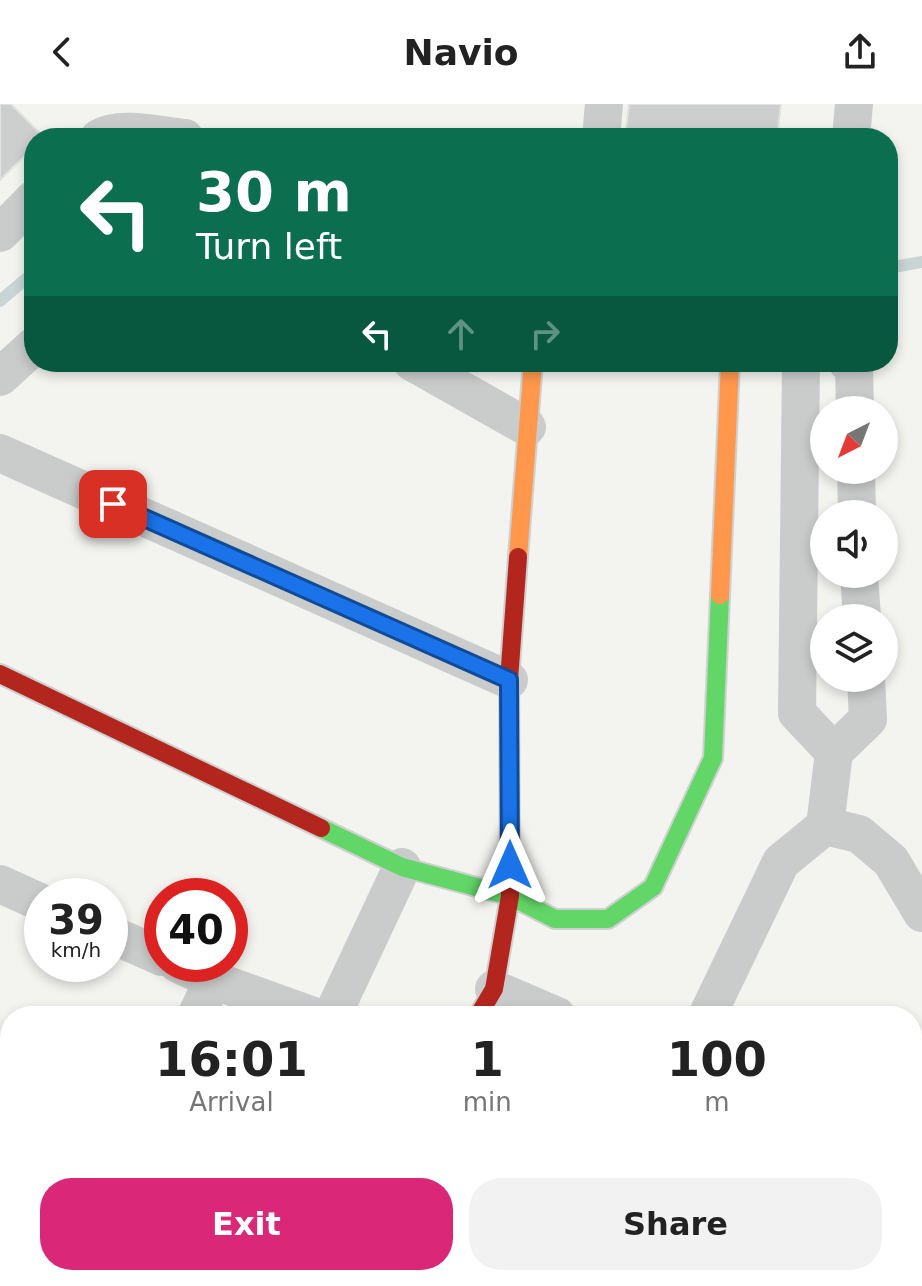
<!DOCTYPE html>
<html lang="en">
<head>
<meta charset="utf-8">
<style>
  :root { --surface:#fff; --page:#f2f2f2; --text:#222; --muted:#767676; --accent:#db2777 }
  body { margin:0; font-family:"DejaVu Sans",sans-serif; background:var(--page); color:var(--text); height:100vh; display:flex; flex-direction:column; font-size:30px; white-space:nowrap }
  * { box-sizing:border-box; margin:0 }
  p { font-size:26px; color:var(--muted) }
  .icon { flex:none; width:44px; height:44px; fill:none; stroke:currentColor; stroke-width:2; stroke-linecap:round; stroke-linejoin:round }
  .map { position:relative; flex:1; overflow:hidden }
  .drawer { position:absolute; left:0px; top:902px; width:922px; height:280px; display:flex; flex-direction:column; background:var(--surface); border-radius:32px 32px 0 0; box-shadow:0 4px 12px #0003 }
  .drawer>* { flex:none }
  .top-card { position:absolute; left:24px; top:24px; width:874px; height:244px; border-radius:32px; box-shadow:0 4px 12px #0003; background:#0b6e4f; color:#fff; overflow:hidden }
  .needle { width:52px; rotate:222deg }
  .controls { position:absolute; left:810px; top:292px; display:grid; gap:16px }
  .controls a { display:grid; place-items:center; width:88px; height:88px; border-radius:50%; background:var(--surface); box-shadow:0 4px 12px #0003; font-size:40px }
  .speed { position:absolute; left:24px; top:774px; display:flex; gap:16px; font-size:40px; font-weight:700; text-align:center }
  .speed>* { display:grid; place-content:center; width:104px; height:104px; border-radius:50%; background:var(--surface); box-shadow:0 4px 12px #0003; line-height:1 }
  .speed small { font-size:20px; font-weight:400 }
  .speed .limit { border:12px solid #d22; background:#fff; color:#111 }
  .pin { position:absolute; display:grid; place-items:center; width:68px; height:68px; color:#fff; margin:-34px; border-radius:16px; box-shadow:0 4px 12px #0006 }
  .me { position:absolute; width:88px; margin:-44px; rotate:0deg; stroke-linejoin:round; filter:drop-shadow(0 0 6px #0008) }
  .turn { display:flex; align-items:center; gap:28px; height:168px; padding:0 40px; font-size:36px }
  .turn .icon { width:104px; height:104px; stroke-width:2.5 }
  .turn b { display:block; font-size:56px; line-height:68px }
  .lanes { display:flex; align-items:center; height:76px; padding:0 40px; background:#0003; justify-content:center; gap:40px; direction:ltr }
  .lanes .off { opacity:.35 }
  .eta { display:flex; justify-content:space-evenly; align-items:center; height:136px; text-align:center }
  .eta b { font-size:48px; font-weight:700; line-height:56px }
  .cta { display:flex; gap:16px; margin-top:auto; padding:16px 40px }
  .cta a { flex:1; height:92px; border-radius:32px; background:var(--accent); color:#fff; font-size:32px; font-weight:700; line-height:92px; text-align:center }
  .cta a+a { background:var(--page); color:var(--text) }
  header { display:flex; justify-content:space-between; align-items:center; height:104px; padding:0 40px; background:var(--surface); font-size:36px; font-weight:700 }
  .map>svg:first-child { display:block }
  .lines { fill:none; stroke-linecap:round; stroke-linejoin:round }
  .stream { stroke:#c9d5d5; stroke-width:12 }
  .building { fill:#cdcfce; stroke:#e2e2e1; stroke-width:2 }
  .fast-casing { stroke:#cfd1d0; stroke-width:22 }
  .slow-casing { stroke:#cfd1d0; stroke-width:22 }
  .jam-casing { stroke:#cfd1d0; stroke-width:22 }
  .street { stroke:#cacccc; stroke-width:38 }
  .fast { stroke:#63d668; stroke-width:18 }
  .slow { stroke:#ff974d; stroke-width:18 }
  .jam { stroke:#b3261e; stroke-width:18 }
  .route-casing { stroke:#114b97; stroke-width:20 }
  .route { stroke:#1a73e8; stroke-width:14 }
</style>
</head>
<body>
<header><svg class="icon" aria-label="back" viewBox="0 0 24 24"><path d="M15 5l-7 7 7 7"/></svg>Navio<svg class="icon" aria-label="share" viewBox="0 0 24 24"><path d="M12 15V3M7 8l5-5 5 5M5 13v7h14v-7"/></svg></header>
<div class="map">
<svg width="922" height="1182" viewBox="0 0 922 1182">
  <rect width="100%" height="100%" fill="#f3f3f0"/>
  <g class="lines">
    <g class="stream">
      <polyline points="888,164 922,158"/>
      <polyline points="0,197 34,168"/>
    </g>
  </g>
  <g class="building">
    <polygon points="0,0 11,0 44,33 34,34 34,43 0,76"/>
    <polygon points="629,0 781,0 777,34 625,34"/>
  </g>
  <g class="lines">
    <defs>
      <polyline id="fast" points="321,724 402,763 510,792 555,815 608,815 653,783 713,654 720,491"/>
      <g id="slow">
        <polyline points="518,453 533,258"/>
        <polyline points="720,491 730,258"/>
      </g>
      <g id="jam">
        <polyline points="0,570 321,724"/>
        <polyline points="478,912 494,885 510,792 509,576 518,453"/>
      </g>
    </defs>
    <use href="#fast" class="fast-casing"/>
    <use href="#slow" class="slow-casing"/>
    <use href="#jam" class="jam-casing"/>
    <g class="street">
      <path d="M99 34C121 21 160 32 185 34"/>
      <polyline points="601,34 604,0"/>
      <polyline points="851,34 854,0"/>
      <polyline points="0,129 34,95"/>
      <polyline points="412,258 527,323"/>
      <polyline points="804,258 801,260 797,609 834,648"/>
      <polyline points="847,258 854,263 855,306"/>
      <polyline points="0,273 34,242"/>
      <polyline points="0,349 509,576"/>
      <polyline points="856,366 857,410"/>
      <polyline points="859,470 862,514"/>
      <polyline points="825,722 859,730 891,757 922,809"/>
      <polyline points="0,780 42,799"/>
      <polyline points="110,830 162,853"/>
      <polyline points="178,860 213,876 313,912"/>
      <polyline points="494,885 557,912"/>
      <polyline points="196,912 213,876"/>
      <polyline points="332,912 402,763"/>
      <polyline points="707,912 781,758 825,722 834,648 868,615 866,574"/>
      <polyline points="0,991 10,995"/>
      <polyline points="75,1182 80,1172"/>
      <polyline points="474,1182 478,1172"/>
      <polyline points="574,1182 579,1172"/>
    </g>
    <use href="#fast" class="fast"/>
    <use href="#slow" class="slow"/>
    <use href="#jam" class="jam"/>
  </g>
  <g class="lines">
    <defs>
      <polyline id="route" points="113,400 509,576 510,761"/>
    </defs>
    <use href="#route" class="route-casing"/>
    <use href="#route" class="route"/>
  </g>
</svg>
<div class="controls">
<a><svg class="needle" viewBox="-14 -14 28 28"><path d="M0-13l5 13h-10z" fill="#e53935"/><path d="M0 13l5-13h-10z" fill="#767676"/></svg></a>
<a><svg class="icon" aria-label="sound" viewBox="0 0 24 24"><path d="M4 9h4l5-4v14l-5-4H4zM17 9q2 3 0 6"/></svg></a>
<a><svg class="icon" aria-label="layers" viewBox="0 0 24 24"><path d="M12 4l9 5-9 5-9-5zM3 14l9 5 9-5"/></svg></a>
</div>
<div class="speed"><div>39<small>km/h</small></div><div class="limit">40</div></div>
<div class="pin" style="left:113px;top:400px;background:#d93025"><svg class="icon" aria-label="arrive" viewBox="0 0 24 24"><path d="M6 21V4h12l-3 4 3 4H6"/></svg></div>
<svg class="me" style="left:510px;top:761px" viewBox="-20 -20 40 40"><path d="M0-17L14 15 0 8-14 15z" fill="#1a73e8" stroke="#fff" stroke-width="4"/></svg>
<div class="top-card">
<div class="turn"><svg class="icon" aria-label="left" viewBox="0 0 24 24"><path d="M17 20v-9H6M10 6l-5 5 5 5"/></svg><div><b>30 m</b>Turn left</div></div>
<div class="lanes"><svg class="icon" aria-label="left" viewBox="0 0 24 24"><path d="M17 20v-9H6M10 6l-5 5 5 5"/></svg><svg class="icon off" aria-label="ahead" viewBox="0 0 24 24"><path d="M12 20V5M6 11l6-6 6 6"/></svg><svg class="icon off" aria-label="right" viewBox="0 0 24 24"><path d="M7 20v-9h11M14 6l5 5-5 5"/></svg></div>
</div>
<section class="drawer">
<div class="eta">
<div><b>16:01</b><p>Arrival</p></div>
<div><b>1</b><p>min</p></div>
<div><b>100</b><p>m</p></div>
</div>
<div class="cta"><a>Exit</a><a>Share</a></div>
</section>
</div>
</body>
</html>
